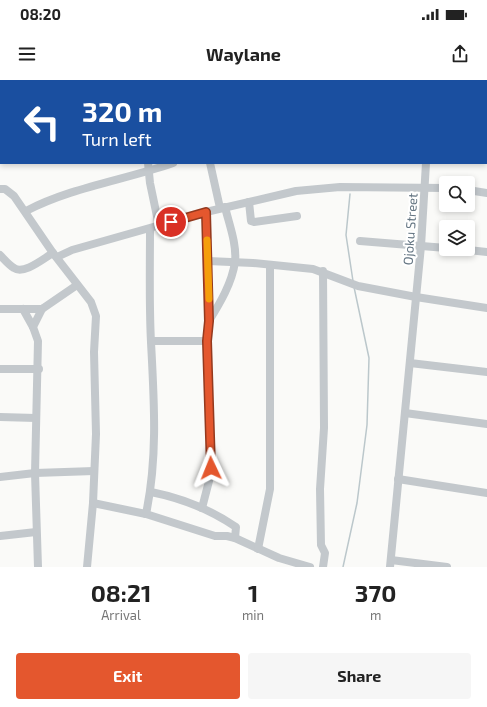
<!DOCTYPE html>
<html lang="en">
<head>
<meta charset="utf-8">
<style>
  :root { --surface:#fff; --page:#f6f6f6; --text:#222; --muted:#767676; --accent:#e4572e }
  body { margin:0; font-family:"Exo 2",sans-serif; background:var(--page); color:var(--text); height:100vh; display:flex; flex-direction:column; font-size:15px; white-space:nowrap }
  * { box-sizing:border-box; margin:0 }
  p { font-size:13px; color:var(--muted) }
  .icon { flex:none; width:22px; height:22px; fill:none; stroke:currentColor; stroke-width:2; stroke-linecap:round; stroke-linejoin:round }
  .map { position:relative; height:487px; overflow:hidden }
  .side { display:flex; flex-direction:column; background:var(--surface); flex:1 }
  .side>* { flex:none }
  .guide { position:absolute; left:0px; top:0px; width:487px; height:84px; box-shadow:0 2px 6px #0003; background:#1a4fa0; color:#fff; overflow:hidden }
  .controls { position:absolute; left:439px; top:96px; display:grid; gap:8px }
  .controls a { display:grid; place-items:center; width:36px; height:36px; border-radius:4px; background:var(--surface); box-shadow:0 2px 6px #0003; font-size:20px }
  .pin { position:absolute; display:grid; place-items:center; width:34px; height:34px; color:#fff; margin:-17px; border:2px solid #fff; border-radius:50%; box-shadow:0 1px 4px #0007 }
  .me { position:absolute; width:44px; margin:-22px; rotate:358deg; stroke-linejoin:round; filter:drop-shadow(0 0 3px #0008) }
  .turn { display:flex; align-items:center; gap:14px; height:84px; padding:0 16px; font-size:18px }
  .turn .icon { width:52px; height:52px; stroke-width:2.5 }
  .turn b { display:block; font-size:28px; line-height:34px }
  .eta { display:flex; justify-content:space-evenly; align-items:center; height:68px; text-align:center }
  .eta b { font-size:24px; font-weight:700; line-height:28px }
  .cta { display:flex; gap:8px; margin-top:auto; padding:8px 16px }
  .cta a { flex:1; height:46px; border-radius:4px; background:var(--accent); color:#fff; font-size:16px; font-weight:700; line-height:46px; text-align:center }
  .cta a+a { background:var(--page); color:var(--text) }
  .status { display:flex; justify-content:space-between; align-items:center; height:28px; padding:0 20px; background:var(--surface); direction:ltr }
  .status svg { height:11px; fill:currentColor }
  header { display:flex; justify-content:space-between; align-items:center; height:52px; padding:0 16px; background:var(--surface); font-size:18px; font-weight:700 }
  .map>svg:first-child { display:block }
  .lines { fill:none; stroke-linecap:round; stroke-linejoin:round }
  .stream { stroke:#bbc7cb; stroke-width:1.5 }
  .minor { stroke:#c3c8cc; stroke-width:8 }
  .route-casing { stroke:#94391e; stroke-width:10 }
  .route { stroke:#e4572e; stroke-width:7 }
  .slow { stroke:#f59e0b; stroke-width:7 }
  .labels { text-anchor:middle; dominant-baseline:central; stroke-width:4; stroke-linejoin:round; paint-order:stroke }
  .street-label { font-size:13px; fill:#657683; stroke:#fff }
</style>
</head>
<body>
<div class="status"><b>08:20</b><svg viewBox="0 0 49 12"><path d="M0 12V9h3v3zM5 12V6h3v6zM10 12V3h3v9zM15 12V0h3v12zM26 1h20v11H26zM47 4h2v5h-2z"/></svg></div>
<header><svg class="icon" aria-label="menu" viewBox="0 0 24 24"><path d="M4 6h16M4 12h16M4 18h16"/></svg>Waylane<svg class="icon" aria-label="share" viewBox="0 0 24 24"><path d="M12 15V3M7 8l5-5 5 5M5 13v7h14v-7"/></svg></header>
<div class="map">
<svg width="487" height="487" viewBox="0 0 487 487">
  <rect width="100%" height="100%" fill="#fafaf8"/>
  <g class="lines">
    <g class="stream">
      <polyline points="350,114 346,155 353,201"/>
      <polyline points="343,487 357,423 367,345 369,278 354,207"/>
    </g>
    <g class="minor">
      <polyline points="44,0 45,1"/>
      <polyline points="187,1 192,0"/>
      <polyline points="433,1 433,0"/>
      <polyline points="0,47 1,47"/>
      <polyline points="486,54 487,54"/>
      <polyline points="148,83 150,103 159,146"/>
      <polyline points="210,83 220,128"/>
      <polyline points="0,109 5,109 14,116 53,173 91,222 96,236 94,272 96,354 93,423 87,487"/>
      <polyline points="468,110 487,113"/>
      <polyline points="249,122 251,141 254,142 297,136"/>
      <path d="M26 131C72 107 125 100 173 83"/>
      <polyline points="360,161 446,168"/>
      <polyline points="459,169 487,172"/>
      <path d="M0 175C4 179 9 185 14 188 24 195 44 178 53 173"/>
      <polyline points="57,177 72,170 206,132 296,111 340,107 446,108"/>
      <polyline points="208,181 253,183 313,189 358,206 416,217 487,228"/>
      <polyline points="323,191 324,348 320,409 321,465 325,473 323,487"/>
      <polyline points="0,229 42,229 77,205"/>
      <polyline points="23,229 33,247"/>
      <path d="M209 241C220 223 232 203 235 182 237 164 229 144 225 127"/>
      <polyline points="151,261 207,261"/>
      <polyline points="410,283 487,292"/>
      <polyline points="0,289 39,289"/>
      <polyline points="405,333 487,344"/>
      <polyline points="0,337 36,338"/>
      <polyline points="0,397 35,393 94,391"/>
      <polyline points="398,399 487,413"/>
      <path d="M151 412C181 418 211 430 236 447L235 458"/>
      <polyline points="93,423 146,434 215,456 227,456 235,458 279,478 310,487"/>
      <polyline points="202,428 209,401 211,389 207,261 209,241 206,132"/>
      <path d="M146 434C158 377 154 320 151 262 149 224 150 186 150 149"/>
      <polyline points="0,456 36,452"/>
      <polyline points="258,469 270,409 270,185"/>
      <polyline points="391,480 447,487"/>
      <polyline points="38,487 35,393 38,261 33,247 42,229"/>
      <polyline points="390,487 421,166 426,83"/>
    </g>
  </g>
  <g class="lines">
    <defs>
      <polyline id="route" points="171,142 206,132 209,241 207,261 211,388"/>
    </defs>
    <use href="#route" class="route-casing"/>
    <use href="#route" class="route"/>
    <polyline class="slow" points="207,160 209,219"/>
  </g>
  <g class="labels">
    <g class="street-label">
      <text transform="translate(410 149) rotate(-86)">Ojoku Street</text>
    </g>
  </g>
</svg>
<div class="controls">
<a><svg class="icon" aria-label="search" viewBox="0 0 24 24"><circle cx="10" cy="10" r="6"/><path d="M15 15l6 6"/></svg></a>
<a><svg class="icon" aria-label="layers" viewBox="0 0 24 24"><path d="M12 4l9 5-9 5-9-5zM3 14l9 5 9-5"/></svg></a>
</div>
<div class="pin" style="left:171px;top:142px;background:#d93025"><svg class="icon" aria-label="arrive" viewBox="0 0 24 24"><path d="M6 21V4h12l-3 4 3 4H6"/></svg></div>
<svg class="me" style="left:211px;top:388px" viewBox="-20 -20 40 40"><path d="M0-17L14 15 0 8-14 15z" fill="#e4572e" stroke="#fff" stroke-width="4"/></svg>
<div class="guide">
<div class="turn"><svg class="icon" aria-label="left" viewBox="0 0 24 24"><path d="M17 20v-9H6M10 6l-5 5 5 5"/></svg><div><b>320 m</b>Turn left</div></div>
</div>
</div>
<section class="side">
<div class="eta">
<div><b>08:21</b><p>Arrival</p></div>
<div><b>1</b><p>min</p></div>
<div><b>370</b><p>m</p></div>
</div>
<div class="cta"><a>Exit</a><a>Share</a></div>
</section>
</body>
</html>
